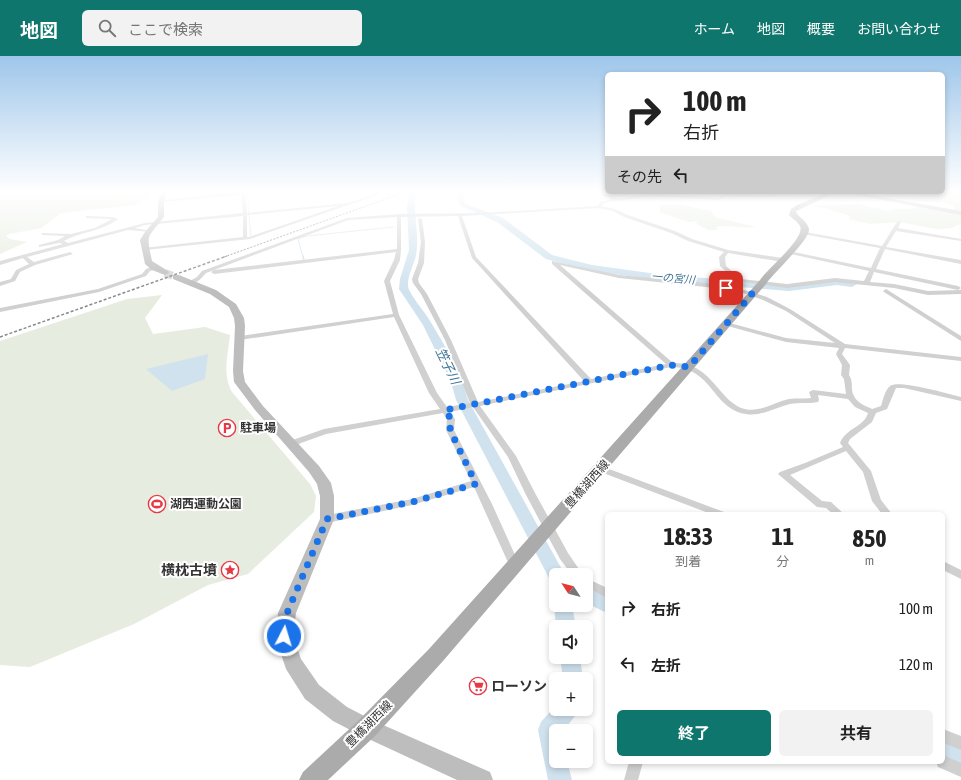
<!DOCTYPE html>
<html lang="ja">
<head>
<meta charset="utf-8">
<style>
  :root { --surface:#fff; --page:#f2f2f2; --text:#222; --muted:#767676; --accent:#0f766e }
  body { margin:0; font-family:"Asap Condensed","Noto Sans JP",sans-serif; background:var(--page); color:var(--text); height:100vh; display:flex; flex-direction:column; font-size:15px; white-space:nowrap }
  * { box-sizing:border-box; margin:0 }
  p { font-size:13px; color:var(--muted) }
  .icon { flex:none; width:22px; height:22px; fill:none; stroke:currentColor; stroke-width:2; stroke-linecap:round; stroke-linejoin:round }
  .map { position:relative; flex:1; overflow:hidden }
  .sheet { position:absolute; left:605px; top:456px; width:340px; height:252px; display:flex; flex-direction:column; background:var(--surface); border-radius:6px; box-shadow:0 2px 6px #0003 }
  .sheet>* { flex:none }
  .guide { position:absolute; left:605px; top:16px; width:340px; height:122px; border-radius:6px; box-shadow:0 2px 6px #0003; background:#fff; color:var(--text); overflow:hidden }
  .needle { width:26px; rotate:306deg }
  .controls { position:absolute; left:549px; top:512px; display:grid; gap:8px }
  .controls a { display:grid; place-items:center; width:44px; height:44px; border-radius:6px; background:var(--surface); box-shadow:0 2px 6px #0003; font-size:20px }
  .pin { position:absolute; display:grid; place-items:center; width:34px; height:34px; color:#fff; margin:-17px; border-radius:8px; box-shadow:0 2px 6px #0006 }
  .me { position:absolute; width:44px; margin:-22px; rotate:5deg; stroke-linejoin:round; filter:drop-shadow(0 0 3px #0008) }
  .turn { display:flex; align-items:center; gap:14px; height:84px; padding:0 12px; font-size:18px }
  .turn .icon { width:52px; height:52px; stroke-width:2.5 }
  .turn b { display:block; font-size:28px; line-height:34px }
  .then { display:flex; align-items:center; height:38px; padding:0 12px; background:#0003; gap:8px; font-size:15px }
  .eta { display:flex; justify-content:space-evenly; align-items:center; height:68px; text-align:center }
  .eta b { font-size:24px; font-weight:700; line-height:28px }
  .primary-button { display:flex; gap:8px; margin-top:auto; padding:8px 12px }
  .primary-button a { flex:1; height:46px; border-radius:6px; background:var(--accent); color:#fff; font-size:16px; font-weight:700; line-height:46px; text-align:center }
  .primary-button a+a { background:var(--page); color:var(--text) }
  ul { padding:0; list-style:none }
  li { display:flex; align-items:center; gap:12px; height:56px; padding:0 12px }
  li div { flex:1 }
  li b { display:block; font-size:15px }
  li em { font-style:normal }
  header { display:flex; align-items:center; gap:24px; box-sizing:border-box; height:56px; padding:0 20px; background:var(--accent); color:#fff }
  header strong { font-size:19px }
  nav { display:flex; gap:22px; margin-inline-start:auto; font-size:14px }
  .search { width:280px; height:36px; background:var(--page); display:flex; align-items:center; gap:10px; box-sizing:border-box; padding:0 14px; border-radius:6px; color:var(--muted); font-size:15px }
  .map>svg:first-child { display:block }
  .green { fill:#e6ecdf }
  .water { fill:#cfe2ee }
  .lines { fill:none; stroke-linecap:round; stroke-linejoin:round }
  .stream-far1 { stroke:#cfe2ee; stroke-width:1 }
  .stream { stroke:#cfe2ee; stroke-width:1.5 }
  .river { fill:#cfe2ee; fill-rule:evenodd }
  .secondary-tunnel { stroke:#d6d6d6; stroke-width:8; stroke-dasharray:8 4.5; stroke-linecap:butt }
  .street { fill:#d0d0d0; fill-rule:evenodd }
  .secondary { fill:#bdbdbd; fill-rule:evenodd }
  .primary { fill:#ababab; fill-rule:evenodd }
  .rail-far1 { stroke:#888; stroke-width:1; stroke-dasharray:2 1.5; stroke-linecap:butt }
  .rail { stroke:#888; stroke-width:1.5; stroke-dasharray:3 2; stroke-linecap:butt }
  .route { stroke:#1a73e8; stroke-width:7; stroke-dasharray:0 12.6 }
  .labels { text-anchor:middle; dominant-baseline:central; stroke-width:4; stroke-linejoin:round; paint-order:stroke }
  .far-water-label { font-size:11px; font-style:italic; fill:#3f7597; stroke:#fff }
  .poi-label { font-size:12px; font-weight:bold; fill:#333; stroke:#fff; text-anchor:start }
  .street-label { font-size:12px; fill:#333; stroke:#fff }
  .water-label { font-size:13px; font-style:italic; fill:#3f7597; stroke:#fff }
  .near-poi-label { font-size:14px; font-weight:bold; fill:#333; stroke:#fff; text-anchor:end }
</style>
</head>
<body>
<header>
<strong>地図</strong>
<div class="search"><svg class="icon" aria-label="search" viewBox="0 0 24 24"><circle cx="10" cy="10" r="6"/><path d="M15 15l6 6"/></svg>ここで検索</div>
<nav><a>ホーム</a><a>地図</a><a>概要</a><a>お問い合わせ</a></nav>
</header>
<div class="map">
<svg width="961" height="724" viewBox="0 0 961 724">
  <rect width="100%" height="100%" fill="#fff"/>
  <g class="green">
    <polygon points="15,135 159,135 158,138 151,139 135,149 61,157 41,172 9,178 6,180 10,183 27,186 0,198 0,141"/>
    <polygon points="946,135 961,139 961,169 957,169 952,172 937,173 899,166 871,168 849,163 850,160 825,152 812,150 858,148 889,155 892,153 910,153 922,150 954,156 954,150 946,147 907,144 915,140 925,138 924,136"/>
    <path d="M663 149H682L711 155 714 160 718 162 756 171C742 173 728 168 716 171L718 174H708L697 168V167L695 165 688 166 660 156V150Z"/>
    <path d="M162 239 145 262 153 278 205 271 230 279C228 298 222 318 232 336L310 428 316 440 314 456 248 518 208 529 134 568 30 611 0 609V285L127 243Z"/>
  </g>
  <polygon class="water" points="208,298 205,323 172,335 146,313"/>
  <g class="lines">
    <g class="stream-far1">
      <polyline points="247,136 251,181"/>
      <polyline points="303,201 298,183 307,180 393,171"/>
    </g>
    <polyline class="stream" points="303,200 304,205"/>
    <g class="river">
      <path d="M410 135H416C412 157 420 178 416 199 414 209 405 224 409 234 416 247 426 257 433 270 447 293 461 318 468 344L565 519H556V526L550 524 456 344 451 326 423 269 399 233 400 223 409 194 407 150Z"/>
      <polygon points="458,135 464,135 463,143 466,148 503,162 552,199 592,209 657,218 789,229 837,223 852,225 857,228 852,231 837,229 789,235 657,224 592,215 546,203 497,166 461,150 457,143"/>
      <polygon points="586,532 607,540 607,557 586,547"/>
      <polygon points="556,544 556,549 572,549 576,571 556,571 554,549"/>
      <polygon points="560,601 580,601 583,623 563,623"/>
      <polygon points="556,649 556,653 578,653 575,660 563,675 556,675 556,705 567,705 572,724 548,724 538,674 541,666"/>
      <polygon points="943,681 961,688 961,711 943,704"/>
    </g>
    <polyline class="secondary-tunnel" points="165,217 176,221"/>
    <g class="street">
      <path d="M241 135H269L245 138 247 157 348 147 375 138 371 135H376L380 138 250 183 145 194 143 193V192L243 181V160L145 169 135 172 151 175V176L128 174 27 201 34 206 70 196 73 198 35 209 20 216 15 225 0 230V226L11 223 16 214 29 208 23 202 0 209V205L63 188 59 187 39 191V189L58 184 65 180 44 179H42V177L71 178 95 172 112 163 86 162V160H88L113 161 118 163C101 176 82 175 64 185L68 187 145 167 243 157 241 139 161 146 159 145ZM338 150 249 181H247V159Z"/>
      <path d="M591 135H598L615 141 616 143 653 138 719 142 724 138 763 139 817 136 763 141 725 140 720 144 653 140 607 146 603 148 601 150 615 153 628 159 675 175 692 183 728 194 783 202 786 204 783 206 728 197 725 201 726 210 741 223 787 228 835 222 864 225 869 215 786 197 789 195 871 212 880 192 803 178V176H805L882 190 897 166 899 165 901 166 898 172 961 183V185L896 175 886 191 961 204V208L885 193 876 213 958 230 961 232 958 234 874 216 870 226 894 228 928 235 961 234V238L928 239 894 232 835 226 787 232 737 225 720 210 719 201 724 196 688 185 671 177 624 161 613 155 599 152 462 160 476 201 591 323 666 308 552 208V205L619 219 706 227 741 233 767 241 790 253 845 288 961 301V305L845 292 842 298 850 309 849 319C854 326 850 333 854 340 857 347 866 350 872 353L881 350C883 344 885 334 890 330 898 323 949 338 961 341V345L904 332H896L887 353 876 357 872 366 850 383 848 387 871 415 881 444 892 458H882L872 445 863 416 846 395 790 419 822 445 831 446 844 458H833L826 452 817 451 778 418 780 416 805 407 843 391 840 387C846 372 864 371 868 357L855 351 848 343 818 339 819 344 818 346C809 348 799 346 790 348 776 351 761 361 746 358 712 353 713 311 671 311L480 350 516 400 535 437 568 497 583 519H572L560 503 525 437 508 401 473 351 450 356 455 363 454 374 492 448 520 510 519 513 515 514 511 513 474 431 412 449 327 467 324 466 322 463 324 460 327 459 412 443 471 425 446 374 447 363 443 357 326 378 290 391 286 388 287 386 324 373 440 353 429 337 394 261 240 284 237 282 240 280 393 258 384 225 394 204 396 196 214 218 211 216 214 214 397 193V161L348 164 206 217C201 223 195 229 188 228V226L197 221 202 215 347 162 399 158 483 157 598 150 600 146 613 143ZM458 160 472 202 584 325 478 346 451 284 427 238 419 227 418 223 424 207 425 186 422 163 420 162 418 163 421 186 418 207 412 223 413 227 421 238 445 284 470 347 447 351 437 337 399 259 390 225 400 204 401 194V161ZM560 209 619 222 706 231 740 236 763 244 786 255 835 287 786 282 726 266 723 268 724 269 786 286 839 292 836 298 842 309 841 319 844 323 846 338 813 334 809 336 811 342C804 343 797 342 789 343 775 346 759 357 745 353 739 352 734 348 729 344 710 325 703 307 673 307Z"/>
      <polygon points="863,136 868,136 860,141 858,141 858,139"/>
      <polygon points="920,136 924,136 924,137 921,138"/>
      <polygon points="155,210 157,211 157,213 150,215 146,220 99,236 0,256 0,252 98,233 142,218 146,213"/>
      <polygon points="886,233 961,280 961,285 884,236 883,235"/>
      <polygon points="601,410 724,456 726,458 711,458 598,415 597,413 598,411"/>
      <polygon points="943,505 961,514 961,523 943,514"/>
      <polygon points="586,522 607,532 607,542 586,531"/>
      <polygon points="943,673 961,680 961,694 943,687"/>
      <polygon points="943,699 961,707 961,721 938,711 936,706 943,706"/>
      <polygon points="629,706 643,706 638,724 624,724"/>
    </g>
    <g class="secondary">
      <path d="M162 135H168L164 145V161C147 183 146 177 152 205L168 215 169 217 165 219 152 214 145 208 140 184 145 176 158 161V145Z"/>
      <polygon points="841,136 854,136 961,155 961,159"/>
      <polygon points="173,219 179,219 216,234 236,248 244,262 245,270 243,315 245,326 263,350 319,410 331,427 334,440 334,463 296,557 293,580 301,603 319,629 347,651 374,665 490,716 493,724 457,724 360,679 333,665 305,643 286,613 275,580 278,557 320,463 320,440 317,428 309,416 255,354 234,326 233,315 235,270 234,262 229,251 210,238 173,223"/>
    </g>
    <path class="primary" d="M828 136H837L796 155 797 158C801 162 808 167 809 173 810 184 774 216 766 228L443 605 375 680 328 724H299L303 716 359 664 429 593 760 224C767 213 806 182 800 170 798 166 793 163 789 159L791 153 797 149Z"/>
    <polyline class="rail-far1" points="224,201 408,135"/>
    <polyline class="rail" points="0,281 227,200"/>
  </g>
  <linearGradient id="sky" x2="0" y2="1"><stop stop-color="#9ec6ea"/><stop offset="0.57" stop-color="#fff"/><stop offset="1" stop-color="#fff" stop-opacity="0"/></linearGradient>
  <rect width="961" height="237" fill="url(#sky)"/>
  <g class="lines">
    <polyline class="route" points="284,580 287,557 327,463 412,446 476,428 450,374 451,363 445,354 671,309 689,311 752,238 726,232"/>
  </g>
  <defs>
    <symbol id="parking-ring" viewBox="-11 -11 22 22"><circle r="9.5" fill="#fff" stroke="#e63946" stroke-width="1.5"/><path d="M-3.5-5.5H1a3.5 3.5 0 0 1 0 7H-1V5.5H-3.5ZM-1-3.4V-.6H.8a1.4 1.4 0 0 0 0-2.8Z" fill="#e63946"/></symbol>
    <symbol id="stadium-ring" viewBox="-11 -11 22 22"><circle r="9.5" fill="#fff" stroke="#e63946" stroke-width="1.5"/><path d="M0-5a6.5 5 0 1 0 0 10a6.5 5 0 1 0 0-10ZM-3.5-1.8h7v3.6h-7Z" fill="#e63946"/></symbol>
    <symbol id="sight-ring" viewBox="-11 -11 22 22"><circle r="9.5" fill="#fff" stroke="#e63946" stroke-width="1.5"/><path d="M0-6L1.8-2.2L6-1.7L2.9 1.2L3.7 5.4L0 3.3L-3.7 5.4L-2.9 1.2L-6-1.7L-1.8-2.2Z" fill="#e63946"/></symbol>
    <symbol id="supermarket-ring" viewBox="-11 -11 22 22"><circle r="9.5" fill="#fff" stroke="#e63946" stroke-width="1.5"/><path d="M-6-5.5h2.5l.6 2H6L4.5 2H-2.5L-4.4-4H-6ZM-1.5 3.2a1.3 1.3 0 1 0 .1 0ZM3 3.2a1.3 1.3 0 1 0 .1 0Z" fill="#e63946"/></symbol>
  </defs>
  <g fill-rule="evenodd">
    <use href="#parking-ring" x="217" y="362" width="20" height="20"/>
    <use href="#stadium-ring" x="147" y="438" width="20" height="20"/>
    <use href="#sight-ring" x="220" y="504" width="20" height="20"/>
    <use href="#supermarket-ring" x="468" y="620" width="20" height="20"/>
  </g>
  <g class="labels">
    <g class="far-water-label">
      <text transform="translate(673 222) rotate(5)">一の宮川</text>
    </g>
    <g class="poi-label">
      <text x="240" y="372">駐車場</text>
      <text x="170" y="448">湖西運動公園</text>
    </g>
    <g class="street-label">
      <text transform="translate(587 428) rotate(-48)">豊橋湖西線</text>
      <text transform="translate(369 668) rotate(-45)">豊橋湖西線</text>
    </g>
    <g class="water-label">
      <text transform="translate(448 310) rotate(64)">笠子川</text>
    </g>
    <g class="near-poi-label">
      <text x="217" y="514">横枕古墳</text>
      <text x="491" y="630" text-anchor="start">ローソン</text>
    </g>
  </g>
</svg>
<div class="controls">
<a><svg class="needle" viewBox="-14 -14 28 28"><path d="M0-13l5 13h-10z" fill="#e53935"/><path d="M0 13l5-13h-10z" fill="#767676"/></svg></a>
<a><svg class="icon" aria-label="sound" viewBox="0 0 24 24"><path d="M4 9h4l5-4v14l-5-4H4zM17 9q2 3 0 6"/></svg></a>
<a>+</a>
<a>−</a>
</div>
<div class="pin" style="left:726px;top:232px;background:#d93025"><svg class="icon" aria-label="arrive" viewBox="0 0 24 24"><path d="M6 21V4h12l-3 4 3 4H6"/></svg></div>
<svg class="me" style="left:284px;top:580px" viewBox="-20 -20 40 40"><circle r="17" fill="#1a73e8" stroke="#fff" stroke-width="3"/><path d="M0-11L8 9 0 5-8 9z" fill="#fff"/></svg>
<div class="guide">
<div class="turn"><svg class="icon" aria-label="right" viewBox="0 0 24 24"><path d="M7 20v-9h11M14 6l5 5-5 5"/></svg><div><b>100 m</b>右折</div></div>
<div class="then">その先<svg class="icon" aria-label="left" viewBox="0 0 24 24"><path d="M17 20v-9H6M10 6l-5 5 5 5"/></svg></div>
</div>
<section class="sheet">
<div class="eta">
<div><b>18:33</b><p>到着</p></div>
<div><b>11</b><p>分</p></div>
<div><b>850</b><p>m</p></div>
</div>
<ul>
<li><svg class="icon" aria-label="right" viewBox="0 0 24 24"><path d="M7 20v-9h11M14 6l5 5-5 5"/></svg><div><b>右折</b></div><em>100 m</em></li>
<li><svg class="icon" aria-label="left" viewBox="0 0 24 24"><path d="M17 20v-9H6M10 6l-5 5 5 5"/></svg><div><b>左折</b></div><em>120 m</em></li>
</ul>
<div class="primary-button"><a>終了</a><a>共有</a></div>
</section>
</div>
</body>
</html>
